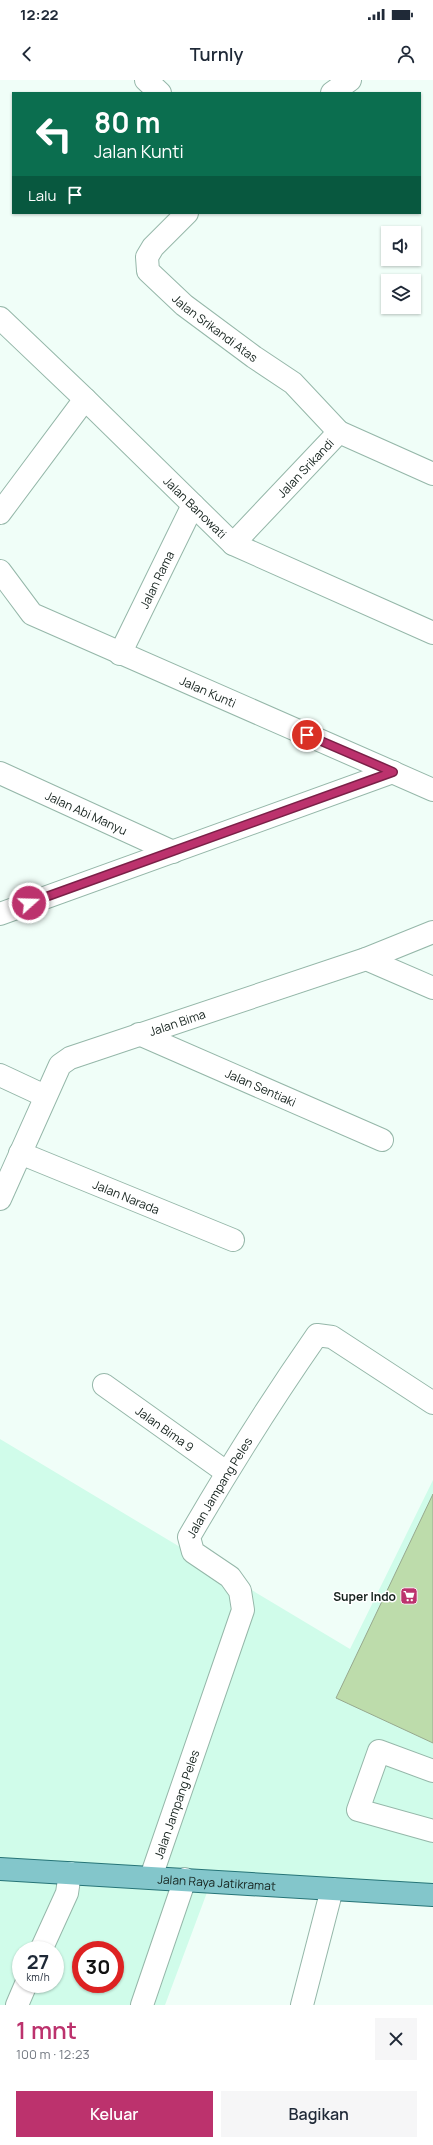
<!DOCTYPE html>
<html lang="id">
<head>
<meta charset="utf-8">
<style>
  :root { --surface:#fff; --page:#f6f6f7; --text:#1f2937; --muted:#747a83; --accent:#bc326d }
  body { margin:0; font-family:Manrope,sans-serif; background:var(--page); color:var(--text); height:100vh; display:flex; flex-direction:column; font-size:15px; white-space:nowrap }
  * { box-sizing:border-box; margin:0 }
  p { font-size:13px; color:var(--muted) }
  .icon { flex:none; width:22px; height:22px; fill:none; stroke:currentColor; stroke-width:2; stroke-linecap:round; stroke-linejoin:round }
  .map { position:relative; height:1925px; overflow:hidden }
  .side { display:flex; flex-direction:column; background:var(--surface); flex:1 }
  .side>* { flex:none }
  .banner { position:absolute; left:12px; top:12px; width:409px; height:122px; border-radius:0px; box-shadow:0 1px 3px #0004; background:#0b6e4f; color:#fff; overflow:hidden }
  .fabs { position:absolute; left:381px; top:146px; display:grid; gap:8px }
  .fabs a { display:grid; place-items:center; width:40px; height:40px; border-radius:0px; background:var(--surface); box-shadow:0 1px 3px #0004; font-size:20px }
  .speed { position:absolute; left:12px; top:1861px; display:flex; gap:8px; font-size:20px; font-weight:700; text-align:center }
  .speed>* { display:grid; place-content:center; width:52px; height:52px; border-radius:50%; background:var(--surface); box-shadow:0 1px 3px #0004; line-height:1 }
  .speed small { font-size:10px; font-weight:400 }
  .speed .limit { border:6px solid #d22; background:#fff; color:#111 }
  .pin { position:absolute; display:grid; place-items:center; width:34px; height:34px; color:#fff; margin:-17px; border:2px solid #fff; border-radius:50%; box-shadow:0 1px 4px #0007 }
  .me { position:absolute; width:44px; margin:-22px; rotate:70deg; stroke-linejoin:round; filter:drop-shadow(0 0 3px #0008) }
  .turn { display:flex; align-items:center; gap:14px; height:84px; padding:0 16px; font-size:18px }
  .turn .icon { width:52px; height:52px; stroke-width:2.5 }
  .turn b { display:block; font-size:28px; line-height:34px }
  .then { display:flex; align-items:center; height:38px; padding:0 16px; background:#0003; gap:8px; font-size:15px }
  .round { display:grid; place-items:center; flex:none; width:42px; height:42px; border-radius:0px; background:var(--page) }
  .head { display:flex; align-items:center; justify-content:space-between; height:68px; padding:0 16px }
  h1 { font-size:24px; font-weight:600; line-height:30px; color:var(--accent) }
  .cta { display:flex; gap:8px; margin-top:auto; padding:8px 16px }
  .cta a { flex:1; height:46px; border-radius:0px; background:var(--accent); color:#fff; font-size:16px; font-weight:600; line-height:46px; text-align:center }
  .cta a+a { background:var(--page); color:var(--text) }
  .status { display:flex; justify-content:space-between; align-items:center; height:28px; padding:0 20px; background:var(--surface); direction:ltr }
  .status svg { height:11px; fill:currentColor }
  header { display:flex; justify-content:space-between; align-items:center; height:52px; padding:0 16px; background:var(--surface); font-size:18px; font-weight:600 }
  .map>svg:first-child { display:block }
  .built { fill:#d0fcea; fill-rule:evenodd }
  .building { fill:#bddcab; stroke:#97a88e }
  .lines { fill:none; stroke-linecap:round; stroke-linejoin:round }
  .minor-casing { stroke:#95b7a9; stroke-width:24 }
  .major-casing { stroke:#267477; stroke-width:24 }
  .minor { stroke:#fff; stroke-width:22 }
  .major { stroke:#83c6cb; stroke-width:22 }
  .route-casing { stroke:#7a2047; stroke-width:10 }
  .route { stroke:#bc326d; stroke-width:7 }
  .labels { text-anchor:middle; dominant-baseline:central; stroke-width:3; stroke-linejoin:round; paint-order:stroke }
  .street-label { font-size:12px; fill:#14211c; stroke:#fff }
  .poi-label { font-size:12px; font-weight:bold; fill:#14211c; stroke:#fff; text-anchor:end }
</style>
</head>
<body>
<div class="status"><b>12:22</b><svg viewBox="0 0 49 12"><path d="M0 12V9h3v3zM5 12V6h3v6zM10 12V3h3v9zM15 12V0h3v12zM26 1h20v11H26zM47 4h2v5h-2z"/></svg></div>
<header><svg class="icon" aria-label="back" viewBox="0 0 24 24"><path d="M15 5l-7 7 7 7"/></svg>Turnly<svg class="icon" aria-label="person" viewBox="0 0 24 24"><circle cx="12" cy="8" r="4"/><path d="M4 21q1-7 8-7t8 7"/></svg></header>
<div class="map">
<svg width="433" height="1925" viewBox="0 0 433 1925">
  <rect width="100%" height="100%" fill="#f0fef8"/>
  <path class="built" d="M0 1359 350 1569 433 1400V1815L212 1799 165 1925H0ZM21 1870H55V1904H21ZM81 1870H115V1904H81Z"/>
  <polygon class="building" points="433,1414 433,1663 336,1618"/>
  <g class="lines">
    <defs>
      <g id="minor">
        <polyline points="146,0 160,13"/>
        <polyline points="332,13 350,0"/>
        <path id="s1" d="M187 133 153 167 147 177 148 191 184 225 254 277 293 303 339 352"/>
        <path id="s2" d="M0 238 85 319 233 464 433 553"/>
        <polyline points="0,433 85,319"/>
        <path id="s3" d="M233 464 339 352 433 394"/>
        <path id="s4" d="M0 491 32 534 433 710"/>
        <path id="s5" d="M120 574 193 425"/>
        <path id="s6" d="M0 693 173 772"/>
        <polyline points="0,834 393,692"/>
        <polyline points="366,879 433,908"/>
        <path id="s7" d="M139 954 382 1060"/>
        <polyline points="0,995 45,1016"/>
        <path id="s8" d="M20 1073 233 1160"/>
        <path id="s9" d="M0 1119 60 985 70 978 366 879 433 852"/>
        <path id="s10" d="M104 1305 226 1392"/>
        <polyline points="433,1691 379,1671 358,1730 433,1751"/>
        <path id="s11" d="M151 1797 243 1530 240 1511 230 1497 193 1472 189 1457C229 1388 271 1321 317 1255L332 1257 433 1323"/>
        <polyline points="41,1870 67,1813 70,1793"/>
        <polyline points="17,1925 26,1904"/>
        <polyline points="142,1925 185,1799"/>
        <polyline points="302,1925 332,1809"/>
      </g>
      <g id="major">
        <path id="s12" d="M0 1789 433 1815"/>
      </g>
    </defs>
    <use href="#minor" class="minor-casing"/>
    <use href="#major" class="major-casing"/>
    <use href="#minor" class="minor"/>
    <use href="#major" class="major"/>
  </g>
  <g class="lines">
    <defs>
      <polyline id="route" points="29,823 393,692 307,655"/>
    </defs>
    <use href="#route" class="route-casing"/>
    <use href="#route" class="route"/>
  </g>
  <defs>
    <symbol id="supermarket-square" viewBox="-11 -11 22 22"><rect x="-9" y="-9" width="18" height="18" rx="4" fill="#bc326d" stroke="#fff"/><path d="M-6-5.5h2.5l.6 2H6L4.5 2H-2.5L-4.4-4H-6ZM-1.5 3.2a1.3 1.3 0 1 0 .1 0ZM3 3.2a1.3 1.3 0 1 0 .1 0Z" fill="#fff"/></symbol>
  </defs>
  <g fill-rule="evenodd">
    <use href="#supermarket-square" x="399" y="1506" width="20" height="20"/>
  </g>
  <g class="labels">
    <g class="street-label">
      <text stroke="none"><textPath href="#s1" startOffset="162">Jalan Srikandi Atas</textPath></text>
      <text stroke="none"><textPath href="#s3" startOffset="105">Jalan Srikandi</textPath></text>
      <text stroke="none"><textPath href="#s2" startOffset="272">Jalan Banowati</textPath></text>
      <text stroke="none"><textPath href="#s5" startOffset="83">Jalan Rama</textPath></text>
      <text stroke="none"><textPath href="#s4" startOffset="246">Jalan Kunti</textPath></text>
      <text stroke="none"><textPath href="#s6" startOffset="95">Jalan Abi Manyu</textPath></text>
      <text stroke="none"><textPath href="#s9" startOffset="272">Jalan Bima</textPath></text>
      <text stroke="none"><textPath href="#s7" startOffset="133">Jalan Sentiaki</textPath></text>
      <text stroke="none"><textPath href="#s8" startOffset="115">Jalan Narada</textPath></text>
      <text stroke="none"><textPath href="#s10" startOffset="75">Jalan Bima 9</textPath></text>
      <text stroke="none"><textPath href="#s11" startOffset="437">Jalan Jampang Peles</textPath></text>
      <text stroke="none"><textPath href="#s11" startOffset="77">Jalan Jampang Peles</textPath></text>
      <text stroke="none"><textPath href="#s12" startOffset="217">Jalan Raya Jatikramat</textPath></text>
    </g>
    <g class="poi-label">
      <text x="396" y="1516">Super Indo</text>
    </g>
  </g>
</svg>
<div class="fabs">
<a><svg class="icon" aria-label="sound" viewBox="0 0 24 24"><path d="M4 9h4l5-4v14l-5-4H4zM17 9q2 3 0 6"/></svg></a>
<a><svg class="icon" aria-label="layers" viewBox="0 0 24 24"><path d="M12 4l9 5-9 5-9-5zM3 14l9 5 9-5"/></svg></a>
</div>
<div class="speed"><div>27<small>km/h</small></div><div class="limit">30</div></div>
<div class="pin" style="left:307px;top:655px;background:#d93025"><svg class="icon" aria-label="arrive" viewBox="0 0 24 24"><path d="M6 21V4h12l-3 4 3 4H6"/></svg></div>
<svg class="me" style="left:29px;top:823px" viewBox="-20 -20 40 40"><circle r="17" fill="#bc326d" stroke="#fff" stroke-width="3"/><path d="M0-11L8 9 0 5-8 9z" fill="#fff"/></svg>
<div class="banner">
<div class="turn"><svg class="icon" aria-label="left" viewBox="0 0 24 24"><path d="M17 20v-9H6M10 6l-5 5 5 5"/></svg><div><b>80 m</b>Jalan Kunti</div></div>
<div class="then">Lalu<svg class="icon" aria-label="arrive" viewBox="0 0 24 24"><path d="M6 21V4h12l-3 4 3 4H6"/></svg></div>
</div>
</div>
<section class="side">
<div class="head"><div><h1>1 mnt</h1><p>100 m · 12:23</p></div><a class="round"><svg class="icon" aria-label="close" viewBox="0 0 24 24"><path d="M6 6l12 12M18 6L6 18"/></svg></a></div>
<div class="cta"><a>Keluar</a><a>Bagikan</a></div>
</section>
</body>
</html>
